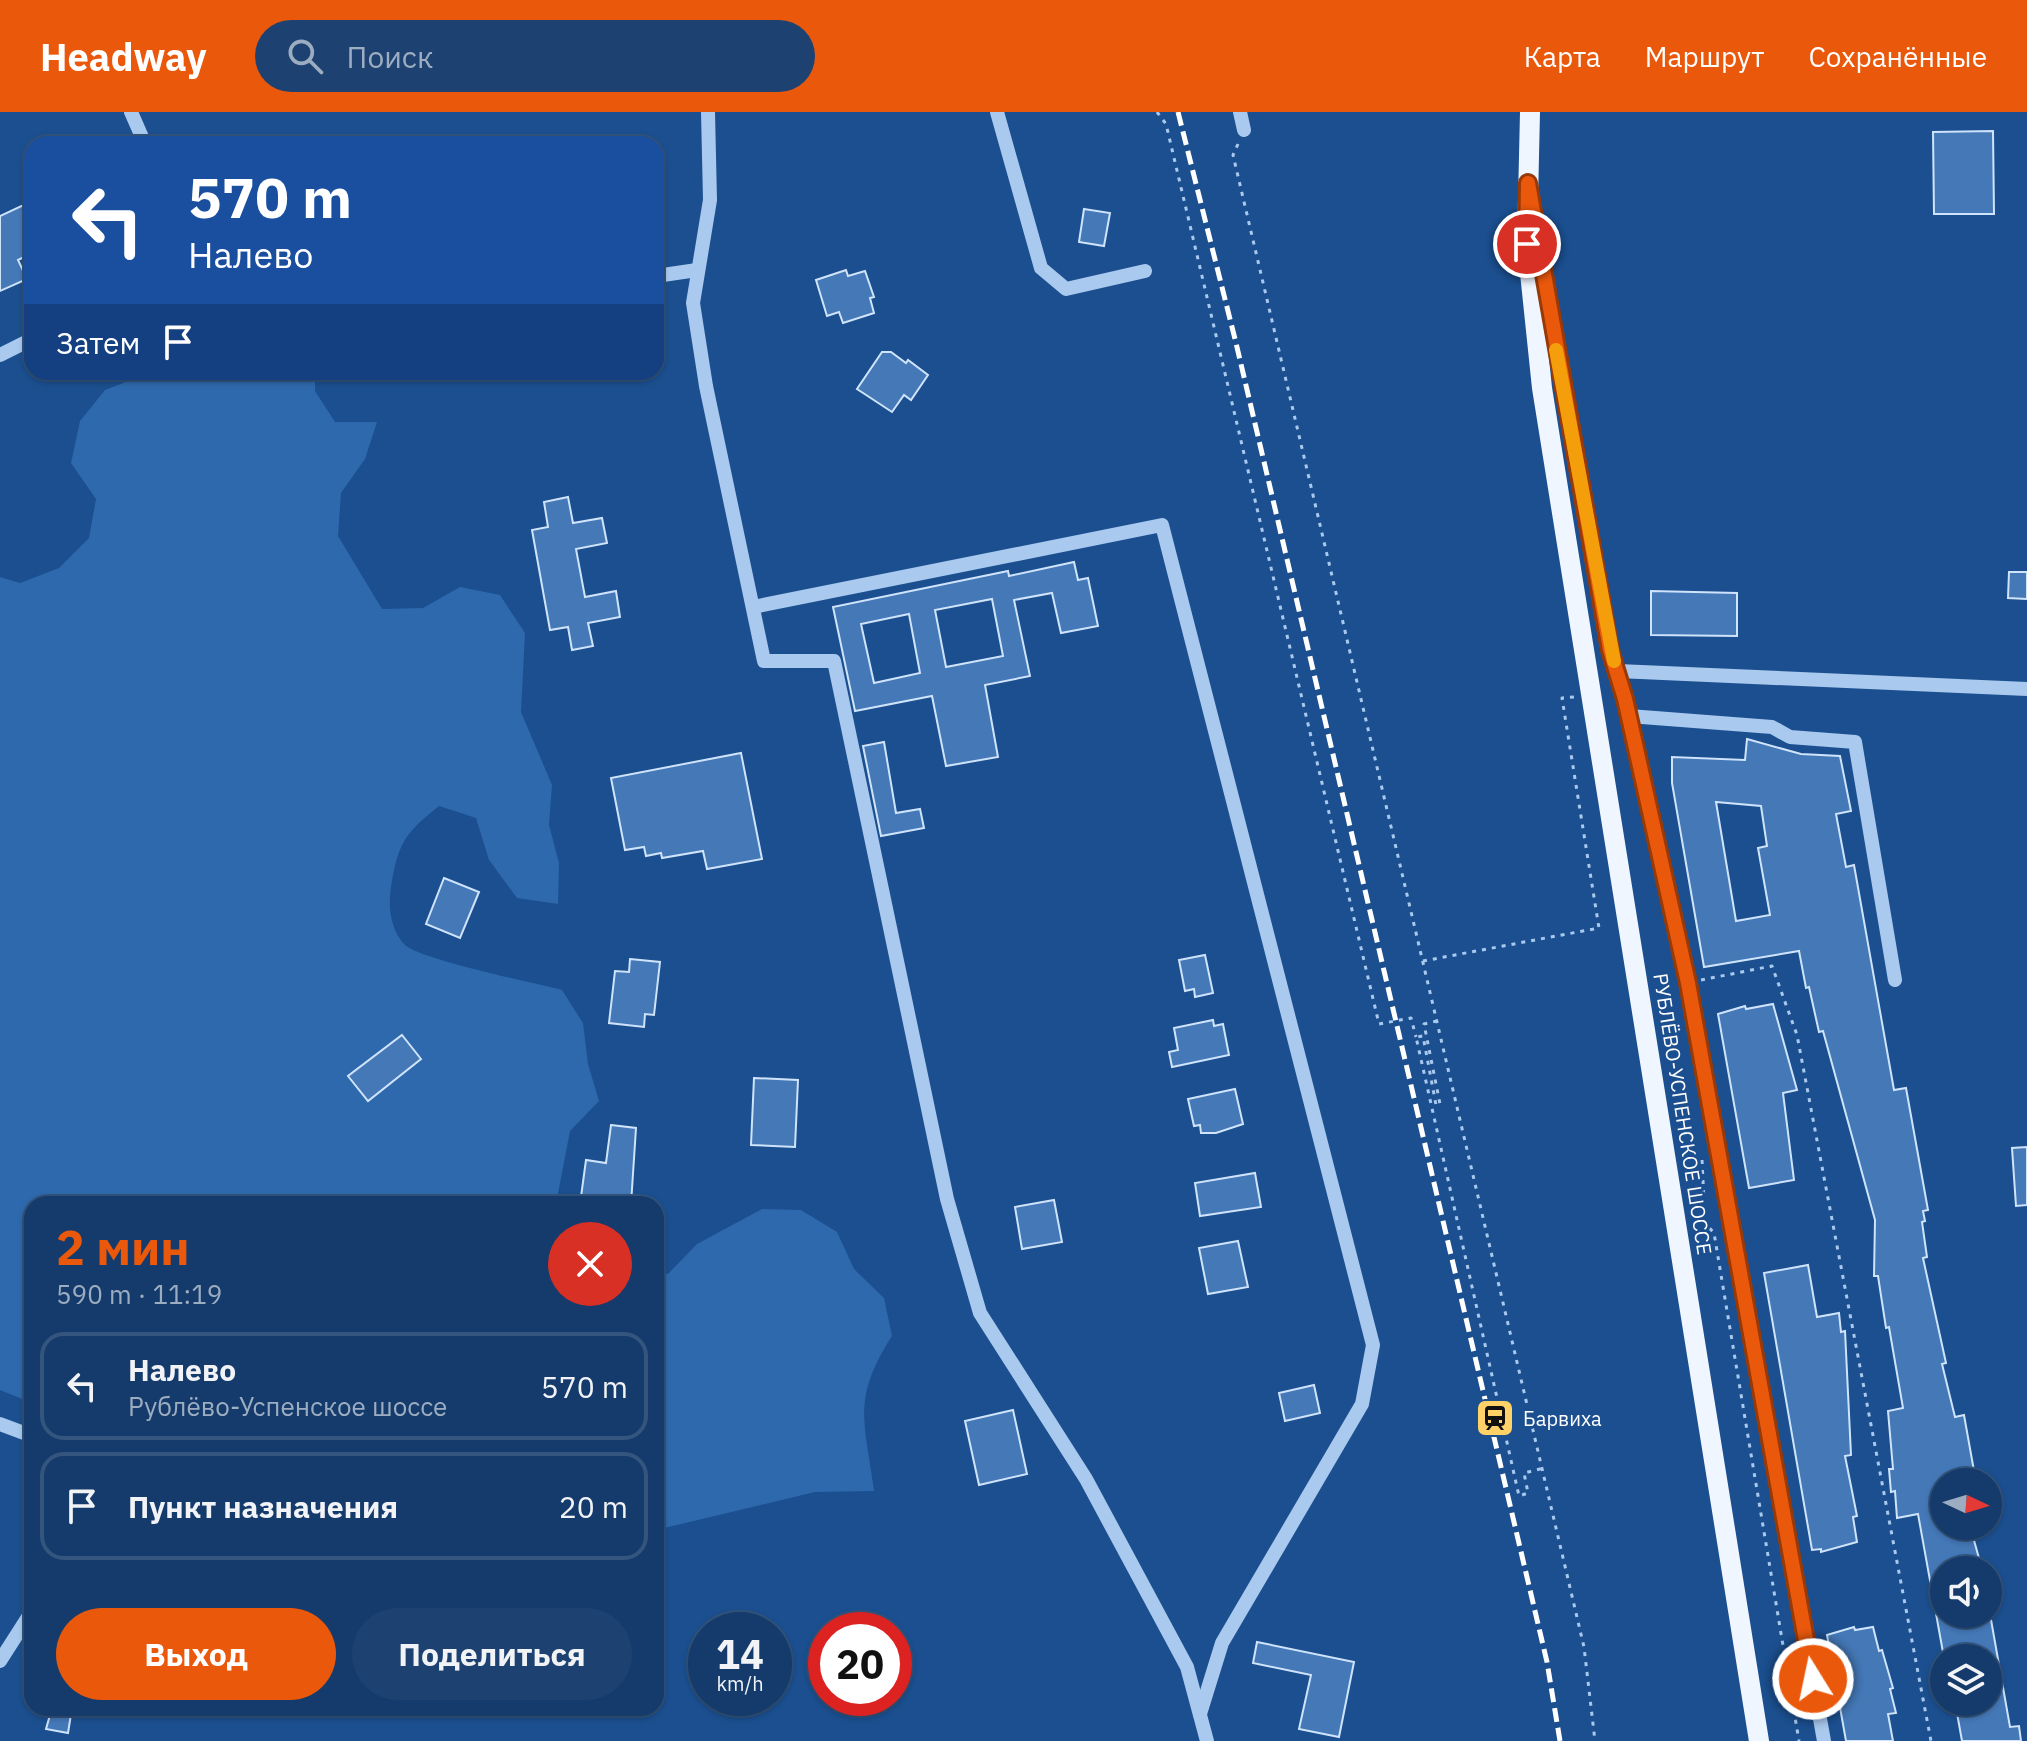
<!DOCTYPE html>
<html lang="ru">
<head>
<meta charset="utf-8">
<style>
  :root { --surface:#143b6b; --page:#1d4271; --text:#f1f3f6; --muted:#9dadc1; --line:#33557e; --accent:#ea580c }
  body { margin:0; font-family:"IBM Plex Sans",sans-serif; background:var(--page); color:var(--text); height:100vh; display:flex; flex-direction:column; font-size:30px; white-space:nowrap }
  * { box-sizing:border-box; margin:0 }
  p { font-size:26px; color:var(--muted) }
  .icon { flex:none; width:44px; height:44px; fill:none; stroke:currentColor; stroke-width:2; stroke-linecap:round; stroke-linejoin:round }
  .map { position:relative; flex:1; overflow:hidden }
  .sheet { position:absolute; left:24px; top:1084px; width:640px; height:520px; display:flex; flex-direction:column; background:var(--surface); border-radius:24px; box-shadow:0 2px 6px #0004,0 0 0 2px var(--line) }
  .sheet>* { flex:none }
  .banner { position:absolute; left:24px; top:24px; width:640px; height:244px; border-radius:24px; box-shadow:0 2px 6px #0004,0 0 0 2px var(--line); background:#1a4fa0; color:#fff; overflow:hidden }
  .needle { width:52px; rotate:94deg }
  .controls { position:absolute; left:1930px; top:1356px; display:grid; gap:16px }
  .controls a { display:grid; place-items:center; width:72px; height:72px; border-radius:50%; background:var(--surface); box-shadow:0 2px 6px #0004,0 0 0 2px var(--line); font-size:40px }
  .speed { position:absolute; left:688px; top:1500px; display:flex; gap:16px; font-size:40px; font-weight:700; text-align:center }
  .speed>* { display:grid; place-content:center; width:104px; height:104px; border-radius:50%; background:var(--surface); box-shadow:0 2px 6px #0004,0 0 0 2px var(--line); line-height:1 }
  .speed small { font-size:20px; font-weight:400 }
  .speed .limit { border:12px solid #d22; background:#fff; color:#111 }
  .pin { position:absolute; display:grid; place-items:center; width:68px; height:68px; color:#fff; margin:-34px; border:4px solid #fff; border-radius:50%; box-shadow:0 2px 8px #0007 }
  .me { position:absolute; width:88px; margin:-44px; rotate:350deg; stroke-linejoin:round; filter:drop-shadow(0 0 6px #0008) }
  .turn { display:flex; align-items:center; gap:28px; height:168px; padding:0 32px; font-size:36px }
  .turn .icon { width:104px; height:104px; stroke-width:2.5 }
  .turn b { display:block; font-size:56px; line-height:68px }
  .then { display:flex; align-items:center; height:76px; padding:0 32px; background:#0003; gap:16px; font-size:30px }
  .round { display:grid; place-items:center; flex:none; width:84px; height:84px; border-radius:42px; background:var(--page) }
  .head { display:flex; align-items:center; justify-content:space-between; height:136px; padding:0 32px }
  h1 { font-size:48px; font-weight:700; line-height:60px; color:var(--accent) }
  .action { display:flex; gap:16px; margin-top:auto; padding:16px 32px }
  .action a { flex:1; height:92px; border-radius:48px; background:var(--accent); color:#fff; font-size:32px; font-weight:700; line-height:92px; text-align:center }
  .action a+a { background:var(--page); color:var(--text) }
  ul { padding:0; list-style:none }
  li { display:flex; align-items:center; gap:24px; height:108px; margin:0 16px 12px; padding:0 16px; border:4px solid var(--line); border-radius:24px }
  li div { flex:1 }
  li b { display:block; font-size:30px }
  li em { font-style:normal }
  header { display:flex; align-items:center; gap:48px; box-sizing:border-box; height:112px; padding:0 40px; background:var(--accent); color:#fff }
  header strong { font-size:38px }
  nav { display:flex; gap:44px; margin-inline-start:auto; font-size:28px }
  .search { width:560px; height:72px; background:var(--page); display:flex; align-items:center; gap:20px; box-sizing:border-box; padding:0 28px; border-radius:44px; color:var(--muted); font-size:30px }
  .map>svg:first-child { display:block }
  .green { fill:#2e69ad }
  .building { fill:#4478b7; stroke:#cfe3fa; stroke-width:2; fill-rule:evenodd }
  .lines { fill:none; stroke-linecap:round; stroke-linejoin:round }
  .path { stroke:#a9c9ee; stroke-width:3; stroke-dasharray:4 6; stroke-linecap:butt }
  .minor { stroke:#a9c9ee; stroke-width:14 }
  .major { stroke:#f0f6ff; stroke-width:20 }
  .rail { stroke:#fff; stroke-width:5; stroke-dasharray:14 6; stroke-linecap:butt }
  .route-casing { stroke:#983908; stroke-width:20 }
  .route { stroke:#ea580c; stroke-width:14 }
  .slow { stroke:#f59e0b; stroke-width:14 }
  .labels { text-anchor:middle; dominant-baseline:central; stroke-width:6; stroke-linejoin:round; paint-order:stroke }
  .street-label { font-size:20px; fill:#fff; stroke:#1b4f8f }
  .poi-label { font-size:20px; fill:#fff; stroke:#1b4f8f; text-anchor:start }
</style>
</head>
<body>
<header>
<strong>Headway</strong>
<div class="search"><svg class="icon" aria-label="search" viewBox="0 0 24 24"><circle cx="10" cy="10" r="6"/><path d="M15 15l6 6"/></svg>Поиск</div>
<nav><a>Карта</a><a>Маршрут</a><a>Сохранённые</a></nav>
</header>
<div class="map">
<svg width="2027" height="1629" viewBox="0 0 2027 1629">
  <rect width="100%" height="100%" fill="#1b4f8f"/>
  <g class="green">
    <path d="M152 260H315V279L335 310H377L365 347 341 381 338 424 382 497 423 496 460 475 500 483 525 521 521 600 552 673 549 713 559 751 558 792 517 786 489 748 476 706 439 694C405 721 398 731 391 775 388 794 390 816 404 832 417 847 535 871 562 878L583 911 588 952 599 989 570 1019 556 1092H32V1291L0 1278V465L20 471 59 456 89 426 96 387 71 351 80 309 105 278Z"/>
    <path d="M762 1097 801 1098 837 1120 854 1157 884 1186 892 1224C851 1288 865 1309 874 1379L815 1380 656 1418V1159L668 1162 697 1132Z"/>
  </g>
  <g class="building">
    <polygon points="1993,19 1994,102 1934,102 1933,20"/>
    <polygon points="32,89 32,141 18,148 27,167 0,179 0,104"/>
    <polygon points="1084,97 1110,101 1104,134 1079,130"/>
    <polygon points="846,158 848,164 865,159 874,185 870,186 874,201 843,211 839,200 827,204 816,168"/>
    <polygon points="882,240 891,240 906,251 908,248 928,263 911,288 904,283 892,300 857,277"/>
    <polygon points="568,385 573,411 602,406 607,431 576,437 585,485 616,479 620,505 588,511 593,534 572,538 568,515 550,518 532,418 548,415 544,390"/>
    <path d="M1074 450 1078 468 1088 466 1098 514 1061 521 1052 481 1014 488 1030 564 985 573 998 645 946 654 932 584 855 599 833 495 1008 459 1009 464ZM992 487 1003 544 946 555 935 498ZM909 502 920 561 874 571 861 512Z"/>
    <polygon points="2009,460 2027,460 2027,487 2008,486"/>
    <polygon points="1651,479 1737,481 1737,524 1651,523"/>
    <path d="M1747 627 1801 642 1840 644 1851 699 1836 702 1846 755 1854 753 1894 978 1906 976 1928 1098 1923 1099 1925 1109 1922 1110 1927 1145 1923 1146 1946 1251 1942 1252 1955 1305 1964 1303 1976 1370H1944V1414H1970L1982 1457 1944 1458V1502H1990L2010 1615 2019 1614 2021 1629H1962L1955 1590H1988V1546H1944L1918 1402 1897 1406 1895 1379 1891 1380 1889 1357H1893L1888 1299 1903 1296 1889 1215 1886 1216 1878 1164H1874L1875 1108 1823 919 1819 920 1809 875 1806 876 1799 839 1704 855 1672 671V645L1745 648ZM1716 690 1761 694 1767 734 1758 736 1770 803 1736 809Z"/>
    <polygon points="884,630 896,701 920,697 924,716 881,724 863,634"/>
    <polygon points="741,641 762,747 707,757 703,739 662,746 661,741 646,744 644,735 625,738 611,666"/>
    <polygon points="444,766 479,780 460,826 426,812"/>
    <polygon points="1205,843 1213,881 1195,885 1194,877 1185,879 1179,848"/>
    <polygon points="630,847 660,850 654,903 645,902 644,915 609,911 615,859 629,860"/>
    <polygon points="1773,892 1797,978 1783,981 1794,1068 1749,1076 1718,902 1745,894 1746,897"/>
    <polygon points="1213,908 1214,914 1223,912 1229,943 1172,955 1169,940 1178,938 1174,916"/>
    <polygon points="402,923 421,947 368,989 348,964"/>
    <polygon points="754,966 798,968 795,1035 751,1033"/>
    <polygon points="1235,977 1243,1012 1216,1021 1201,1021 1200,1013 1194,1014 1188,987"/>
    <polygon points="611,1013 636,1016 631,1092 580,1092 586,1048 606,1051"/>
    <polygon points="2027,1035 2027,1093 2016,1094 2012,1036"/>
    <polygon points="1255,1061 1261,1095 1200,1104 1195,1071"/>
    <polygon points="1054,1088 1062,1130 1022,1137 1015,1095"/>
    <polygon points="1238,1129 1248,1175 1208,1182 1199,1136"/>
    <polygon points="1808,1153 1817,1205 1839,1201 1841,1220 1845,1219 1851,1343 1845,1344 1857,1404 1853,1405 1857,1430 1821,1440 1821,1437 1812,1438 1764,1161"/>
    <polygon points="1314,1273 1320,1301 1285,1309 1279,1281"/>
    <polygon points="1013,1298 1027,1362 979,1373 965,1309"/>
    <polygon points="1854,1515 1855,1518 1873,1515 1879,1539 1882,1538 1893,1576 1890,1577 1896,1601 1888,1602 1893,1629 1846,1629 1827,1523"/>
    <polygon points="1257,1530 1354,1550 1339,1625 1299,1617 1311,1563 1253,1551"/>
    <polygon points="52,1596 72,1596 68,1621 46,1617"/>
  </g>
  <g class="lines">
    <g class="path">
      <polyline points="1157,0 1166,12 1379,912 1411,906 1416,925"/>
      <polyline points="1238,32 1233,43 1584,1535 1595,1629"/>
      <polyline points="1423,849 1599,816 1562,586 1574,585"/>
      <polyline points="1701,868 1772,854 1797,923 1931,1629"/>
      <polyline points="1437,909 1424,912 1440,992 1436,993 1423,924 1416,925 1519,1384 1528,1381 1524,1361 1544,1356"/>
      <polyline points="1702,1048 1705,1111 1714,1121 1799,1629"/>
    </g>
    <g class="minor">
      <polyline points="131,0 145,32"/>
      <polyline points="708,0 710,88 693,191 706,274 764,549 834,549 947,1087 980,1201 1086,1367 1187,1555 1207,1629"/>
      <polyline points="997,0 1041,156 1066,177 1145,159"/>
      <polyline points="1240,0 1244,18"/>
      <polyline points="1534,107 1610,538 1625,587 1688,871 1824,1629"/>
      <polyline points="656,164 697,158"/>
      <polyline points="0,243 32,227"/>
      <polyline points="753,495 1162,413 1373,1233 1362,1292 1222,1531 1200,1602"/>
      <polyline points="1618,559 2027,577"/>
      <polyline points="1629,604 1772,615 1790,625 1855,630 1895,868"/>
      <polyline points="0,1312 32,1324"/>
      <polyline points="0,1549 32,1499"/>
    </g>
    <polyline class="major" points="1530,0 1527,132 1542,276 1759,1629"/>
    <polyline class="rail" points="1178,0 1236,231 1547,1550 1560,1629"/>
  </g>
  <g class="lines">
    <defs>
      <polyline id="route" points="1527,132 1528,71 1610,538 1625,587 1688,871 1813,1567"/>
    </defs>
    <use href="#route" class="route-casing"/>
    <use href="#route" class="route"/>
    <polyline class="slow" points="1556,238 1614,549"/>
  </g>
  <defs>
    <symbol id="station-square" viewBox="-11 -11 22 22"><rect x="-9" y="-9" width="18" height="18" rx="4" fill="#ffd166" stroke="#1b4f8f"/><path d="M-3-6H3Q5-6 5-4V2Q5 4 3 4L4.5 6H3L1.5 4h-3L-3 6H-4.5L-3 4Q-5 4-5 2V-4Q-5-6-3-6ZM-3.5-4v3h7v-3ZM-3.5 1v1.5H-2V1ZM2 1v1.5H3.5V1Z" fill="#111"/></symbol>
  </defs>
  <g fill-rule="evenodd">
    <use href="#station-square" x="1473" y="1284" width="44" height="44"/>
  </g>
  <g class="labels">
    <g class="street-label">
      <text transform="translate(1683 1002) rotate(81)">РУБЛЁВО-УСПЕНСКОЕ ШОССЕ</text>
    </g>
    <g class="poi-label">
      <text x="1523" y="1306">Барвиха</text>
    </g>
  </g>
</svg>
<div class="controls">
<a><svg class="needle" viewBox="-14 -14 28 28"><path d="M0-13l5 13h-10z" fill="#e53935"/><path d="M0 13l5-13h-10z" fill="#9dadc1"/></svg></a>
<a><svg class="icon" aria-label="sound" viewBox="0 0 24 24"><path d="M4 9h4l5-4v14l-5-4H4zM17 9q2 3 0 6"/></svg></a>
<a><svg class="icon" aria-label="layers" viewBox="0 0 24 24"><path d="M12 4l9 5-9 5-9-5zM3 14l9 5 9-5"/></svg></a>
</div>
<div class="speed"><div>14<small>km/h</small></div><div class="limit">20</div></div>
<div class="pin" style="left:1527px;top:132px;background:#d93025"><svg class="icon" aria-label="arrive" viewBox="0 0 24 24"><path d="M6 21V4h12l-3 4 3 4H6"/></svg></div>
<svg class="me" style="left:1813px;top:1567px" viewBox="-20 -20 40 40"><circle r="17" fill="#ea580c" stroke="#fff" stroke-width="3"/><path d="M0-11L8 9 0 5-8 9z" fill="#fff"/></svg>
<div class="banner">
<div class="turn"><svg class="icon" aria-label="left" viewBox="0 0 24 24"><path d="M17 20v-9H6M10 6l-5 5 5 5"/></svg><div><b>570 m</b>Налево</div></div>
<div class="then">Затем<svg class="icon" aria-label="arrive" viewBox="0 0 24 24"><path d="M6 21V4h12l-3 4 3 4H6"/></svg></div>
</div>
<section class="sheet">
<div class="head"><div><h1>2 мин</h1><p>590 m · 11:19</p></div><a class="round" style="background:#d93025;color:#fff"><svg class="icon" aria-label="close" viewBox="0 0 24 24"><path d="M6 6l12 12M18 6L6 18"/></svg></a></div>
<ul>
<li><svg class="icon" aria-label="left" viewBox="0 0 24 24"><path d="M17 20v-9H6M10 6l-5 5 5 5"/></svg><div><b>Налево</b><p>Рублёво-Успенское шоссе</p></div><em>570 m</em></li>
<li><svg class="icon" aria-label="arrive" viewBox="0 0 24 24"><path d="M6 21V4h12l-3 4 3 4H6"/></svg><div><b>Пункт назначения</b></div><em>20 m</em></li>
</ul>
<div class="action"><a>Выход</a><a>Поделиться</a></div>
</section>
</div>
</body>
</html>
